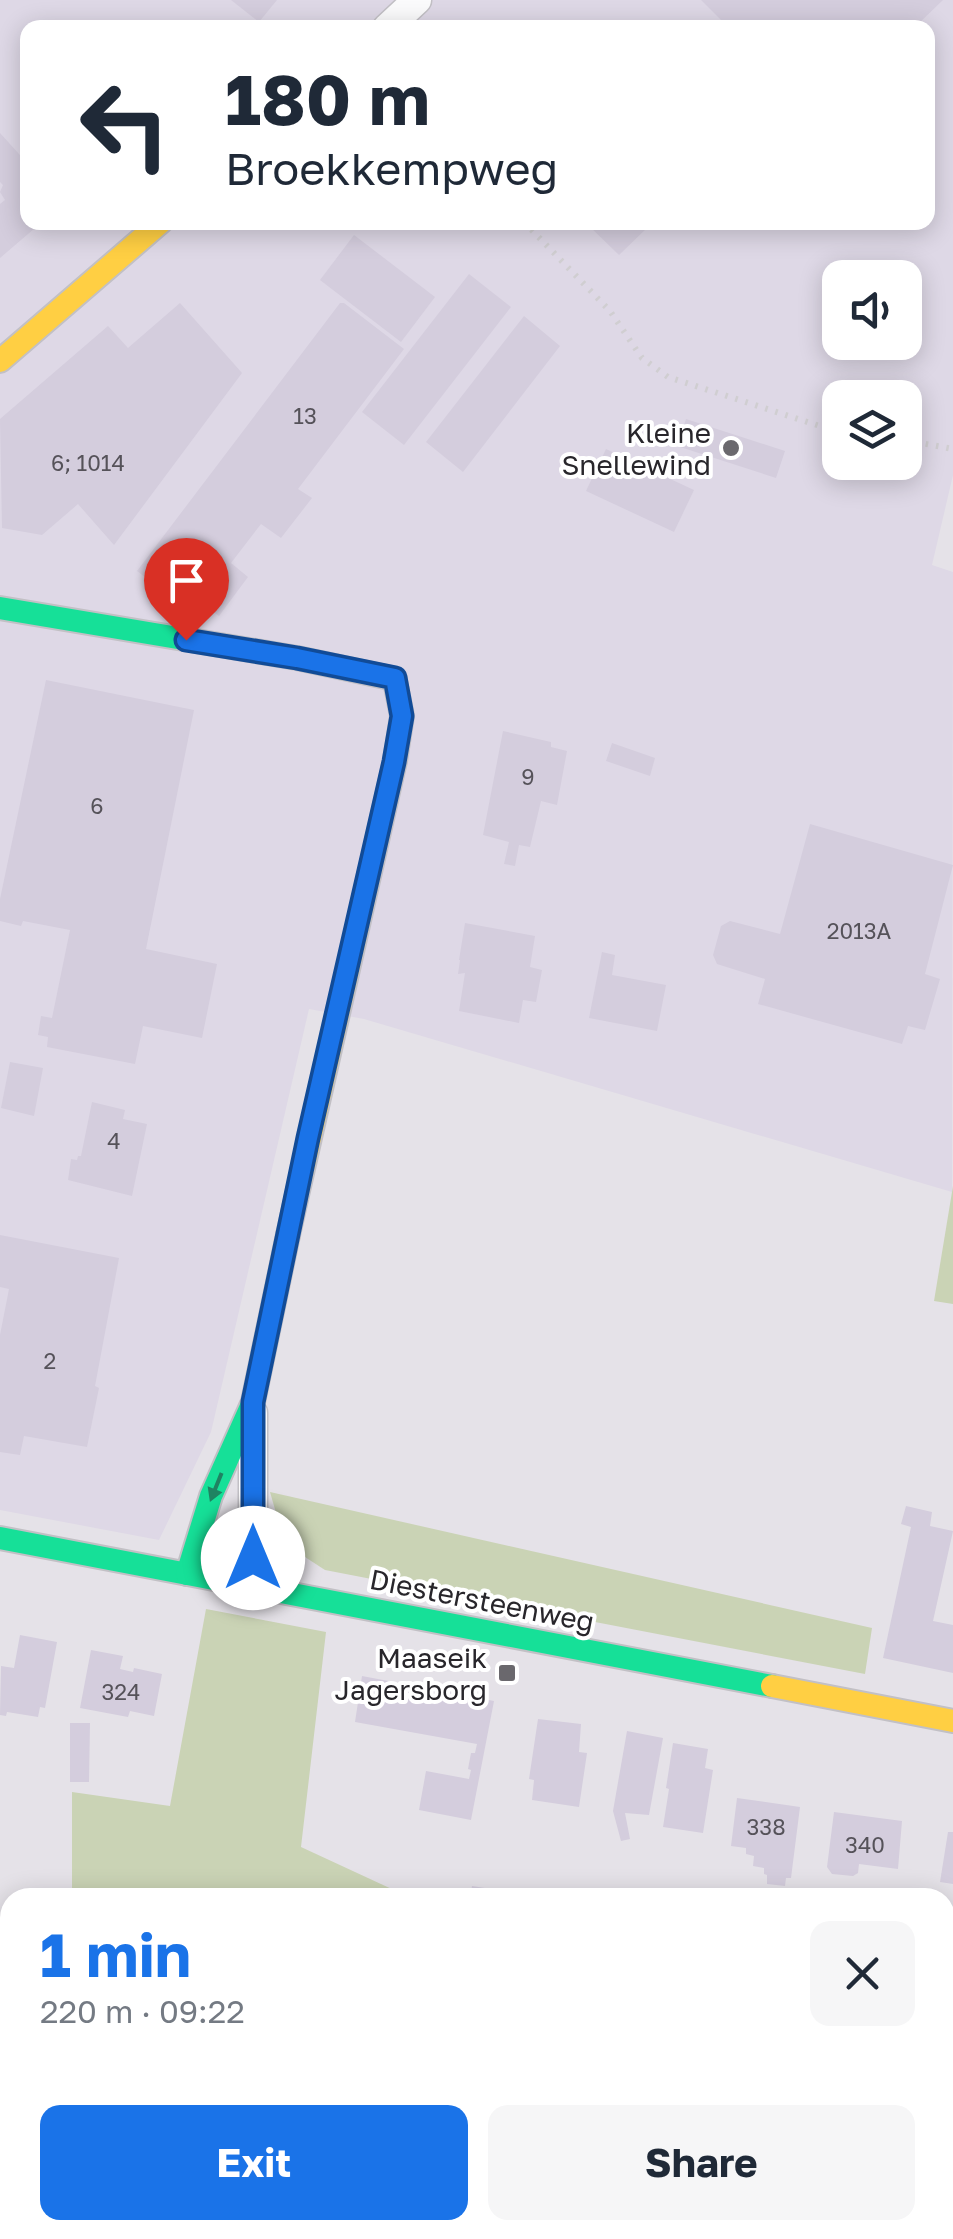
<!DOCTYPE html>
<html lang="en">
<head>
<meta charset="utf-8">
<style>
  :root { --surface:#fff; --page:#f6f6f7; --text:#1f2937; --muted:#747a83; --accent:#1a73e8 }
  body { margin:0; font-family:"Golos Text",sans-serif; background:var(--page); color:var(--text); height:100vh; display:flex; flex-direction:column; font-size:38px; white-space:nowrap }
  * { box-sizing:border-box; margin:0 }
  p { font-size:32px; color:var(--muted) }
  .icon { flex:none; width:55px; height:55px; fill:none; stroke:currentColor; stroke-width:2; stroke-linecap:round; stroke-linejoin:round }
  .map { position:relative; flex:1; overflow:hidden }
  .side { position:absolute; left:0px; top:1888px; width:955px; height:352px; display:flex; flex-direction:column; background:var(--surface); border-radius:30px 30px 0 0; box-shadow:0 5px 25px #0003 }
  .side>* { flex:none }
  .hud { position:absolute; left:20px; top:20px; width:915px; height:210px; border-radius:20px; box-shadow:0 5px 25px #0003; background:#fff; color:var(--text); overflow:hidden }
  .controls { position:absolute; left:822px; top:260px; display:grid; gap:20px }
  .controls a { display:grid; place-items:center; width:100px; height:100px; border-radius:20px; background:var(--surface); box-shadow:0 5px 25px #0003; font-size:50px }
  .pin { position:absolute; display:grid; place-items:center; width:85px; height:85px; color:#fff; margin:-102px -42px; border-radius:50% 50% 50% 0; rotate:-45deg; box-shadow:0 0 10px #0007 }
  .pin .icon { rotate:45deg }
  .me { position:absolute; width:110px; margin:-55px; rotate:0deg; stroke-linejoin:round; filter:drop-shadow(0 0 8px #0008) }
  .turn { display:flex; align-items:center; gap:35px; height:210px; padding:0 40px; font-size:45px }
  .turn .icon { width:130px; height:130px; stroke-width:2.5 }
  .turn b { display:block; font-size:70px; line-height:85px }
  .round { display:grid; place-items:center; flex:none; width:105px; height:105px; border-radius:20px; background:var(--page) }
  .overview { display:flex; align-items:center; justify-content:space-between; height:170px; padding:0 40px }
  h1 { font-size:60px; font-weight:700; line-height:75px; color:var(--accent) }
  .action { display:flex; gap:20px; margin-top:auto; padding:20px 40px }
  .action a { flex:1; height:115px; border-radius:20px; background:var(--accent); color:#fff; font-size:40px; font-weight:700; line-height:115px; text-align:center }
  .action a+a { background:var(--page); color:var(--text) }
  .map>svg:first-child { display:block }
  .built { fill:#ded8e6; fill-rule:evenodd }
  .green { fill:#cad3b5 }
  .building { fill:#d4cddd }
  .lines { fill:none; stroke-linecap:round; stroke-linejoin:round }
  .street-casing { stroke:#c2c0c5; stroke-width:31 }
  .fast-casing { stroke:#c2c0c5; stroke-width:26 }
  .slow-casing { stroke:#c2c0c5; stroke-width:26 }
  .path { stroke:#d0ced1; stroke-width:6; stroke-dasharray:2.5 8; stroke-linecap:butt }
  .street { stroke:#fbfbfc; stroke-width:28 }
  .fast { stroke:#16e098; stroke-width:22 }
  .slow { stroke:#ffcf43; stroke-width:22 }
  .oneway { fill:#1f8362 }
  .route-casing { stroke:#114b97; stroke-width:25 }
  .route { stroke:#1a73e8; stroke-width:18 }
  .poi-dot { fill:#6a686d; stroke:#fff; stroke-width:4 }
  .labels { text-anchor:middle; dominant-baseline:central; stroke-width:8; stroke-linejoin:round; paint-order:stroke }
  .number-label { font-size:22px; fill:#555259 }
  .poi-label { font-size:28px; fill:#28262b; stroke:#fff; text-anchor:end }
  .street-label { font-size:28px; fill:#28262b; stroke:#fff }
</style>
</head>
<body>
<div class="map">
<svg width="953" height="2239" viewBox="0 0 953 2239">
  <rect width="100%" height="100%" fill="#e5e2e8"/>
  <path class="built" d="M0 0H953V475L932 565 953 572 952 1192 364 1019 309 1009 211 1432 159 1540 0 1510ZM28 28H928V222H28ZM840 278H905V342H840ZM840 398H905V462H840Z"/>
  <g class="green">
    <polygon points="953,1186 953,1304 934,1301"/>
    <polygon points="270,1492 872,1628 865,1674 325,1570 285,1544"/>
    <polygon points="206,1609 326,1632 301,1847 409,1897 72,1897 72,1792 170,1806"/>
  </g>
  <g class="building">
    <polygon points="231,0 277,0 259,22"/>
    <polygon points="701,0 943,0 914,28 733,28 730,24 727,26"/>
    <polygon points="0,133 28,164 28,222 42,222 0,258 0,204 5,200 0,192 3,185 0,182"/>
    <polygon points="585,222 645,222 649,226 619,255"/>
    <polygon points="354,235 435,297 401,342 320,280"/>
    <polygon points="469,274 511,307 404,445 362,412"/>
    <polygon points="180,303 242,373 114,545 78,504 42,535 2,528 0,419 108,326 128,348"/>
    <polygon points="340,303 344,303 404,349 298,489 312,498 281,538 261,524 231,563 248,577 219,616 207,607 200,616 193,613 137,571"/>
    <polygon points="524,316 560,346 463,472 426,442"/>
    <polygon points="686,419 785,451 776,478 677,446"/>
    <polygon points="606,449 694,490 674,532 586,491"/>
    <polygon points="46,680 194,710 146,949 217,964 202,1038 143,1026 135,1064 47,1047 48,1037 38,1035 41,1016 52,1018 70,930 23,921 21,926 0,921 0,899"/>
    <polygon points="503,731 551,742 551,747 567,751 557,805 541,801 530,847 519,845 515,866 504,864 509,842 483,835"/>
    <polygon points="612,743 655,758 650,776 606,761"/>
    <polygon points="810,824 953,865 925,974 940,979 925,1030 908,1026 902,1044 758,1004 765,979 717,964 713,955 721,926 730,921 780,934"/>
    <polygon points="465,923 535,936 530,967 542,970 536,1002 523,1000 519,1023 459,1011 465,973 458,974 460,960 459,960"/>
    <polygon points="602,952 615,955 612,975 666,985 657,1031 589,1018"/>
    <polygon points="10,1062 43,1068 34,1116 1,1108"/>
    <polygon points="92,1102 125,1110 123,1119 147,1124 132,1196 68,1180 71,1159 77,1160 78,1156 81,1156"/>
    <polygon points="0,1235 119,1258 95,1386 99,1388 87,1447 24,1436 20,1455 0,1452 0,1335 9,1289 0,1287"/>
    <polygon points="906,1506 932,1512 930,1526 953,1531 933,1621 953,1625 953,1673 883,1658 911,1527 901,1524"/>
    <polygon points="20,1635 57,1642 45,1708 40,1707 38,1717 7,1712 6,1716 0,1715 1,1666 14,1668"/>
    <polygon points="91,1650 123,1656 120,1669 133,1672 134,1668 162,1674 154,1716 130,1711 128,1717 80,1708"/>
    <polygon points="362,1676 494,1701 471,1820 419,1810 426,1771 469,1779 471,1770 468,1769 471,1753 475,1753 477,1744 355,1722"/>
    <polygon points="538,1719 581,1724 579,1752 587,1753 579,1807 532,1800 534,1780 529,1779"/>
    <polygon points="70,1723 90,1723 89,1782 70,1782"/>
    <polygon points="627,1731 663,1738 649,1815 625,1813 630,1839 621,1841 613,1811"/>
    <polygon points="673,1743 708,1749 705,1768 713,1770 703,1833 663,1827 669,1789 666,1788"/>
    <polygon points="737,1798 800,1807 791,1878 786,1878 785,1886 767,1884 767,1875 764,1874 764,1868 753,1866 754,1856 746,1854 746,1848 731,1846"/>
    <polygon points="834,1812 902,1821 898,1869 859,1864 858,1873 853,1876 832,1874 827,1867"/>
    <polygon points="948,1832 953,1832 953,1884 940,1882"/>
    <polygon points="472,1886 504,1891 503,1898 470,1898"/>
    <polygon points="644,1890 645,1894 656,1892 657,1898 616,1898 615,1892"/>
    <rect x="945" y="1920" width="8" height="22"/>
    <rect x="945" y="1960" width="8" height="26"/>
    <rect x="945" y="2158" width="8" height="54"/>
  </g>
  <g class="lines">
    <defs>
      <g id="street">
        <polyline points="387,28 417,0"/>
        <polyline points="253,1586 253,1413"/>
      </g>
      <g id="fast">
        <polyline points="0,608 297,658 395,679 395,681"/>
        <polyline points="0,1538 772,1686"/>
        <polyline points="187,1574 211,1496 253,1402 288,1235"/>
      </g>
      <g id="slow">
        <polyline points="0,361 161,222"/>
        <polyline points="288,1235 395,761 402,716 395,681"/>
        <polyline points="772,1686 953,1721"/>
      </g>
    </defs>
    <use href="#street" class="street-casing"/>
    <use href="#fast" class="fast-casing"/>
    <use href="#slow" class="slow-casing"/>
    <g class="path">
      <polyline points="524,222 610,311 642,358 668,377 823,427 840,430"/>
      <polyline points="905,440 953,449"/>
    </g>
    <use href="#street" class="street"/>
    <use href="#fast" class="fast"/>
    <use href="#slow" class="slow"/>
  </g>
  <defs><path id="oneway-solid" d="M-6-.8H1V-3.2L6.5 0L1 3.2V.8H-6Z" transform="scale(2.5)"/></defs>
  <use class="oneway" href="#oneway-solid" transform="translate(216 1487) rotate(112)"/>
  <g class="lines">
    <defs>
      <polyline id="route" points="186,640 297,658 395,678 402,716 394,762 308,1138 253,1402 253,1558"/>
    </defs>
    <use href="#route" class="route-casing"/>
    <use href="#route" class="route"/>
  </g>
  <g class="poi-dot">
    <circle cx="731" cy="448" r="10"/>
    <rect x="497" y="1663" width="20" height="20" rx="5"/>
  </g>
  <g class="labels">
    <g class="number-label">
      <text x="305" y="415">13</text>
      <text x="88" y="462">6; 1014</text>
      <text x="528" y="776">9</text>
      <text x="97" y="805">6</text>
      <text x="859" y="930">2013A</text>
      <text x="114" y="1140">4</text>
      <text x="50" y="1360">2</text>
      <text x="121" y="1691">324</text>
      <text x="766" y="1826">338</text>
      <text x="865" y="1844">340</text>
    </g>
    <g class="poi-label">
      <text x="711" y="432">Kleine<tspan x="711" dy="32">Snellewind</tspan></text>
      <text x="487" y="1657">Maaseik<tspan x="487" dy="32">Jagersborg</tspan></text>
    </g>
    <g class="street-label">
      <text transform="translate(482 1600) rotate(11)">Diestersteenweg</text>
    </g>
  </g>
</svg>
<div class="controls">
<a><svg class="icon" aria-label="sound" viewBox="0 0 24 24"><path d="M4 9h4l5-4v14l-5-4H4zM17 9q2 3 0 6"/></svg></a>
<a><svg class="icon" aria-label="layers" viewBox="0 0 24 24"><path d="M12 4l9 5-9 5-9-5zM3 14l9 5 9-5"/></svg></a>
</div>
<div class="pin" style="left:186px;top:640px;background:#d93025"><svg class="icon" aria-label="arrive" viewBox="0 0 24 24"><path d="M6 21V4h12l-3 4 3 4H6"/></svg></div>
<svg class="me" style="left:253px;top:1558px" viewBox="-20 -20 40 40"><circle r="19" fill="#fff"/><path d="M0-13L10 11 0 6-10 11z" fill="#1a73e8"/></svg>
<div class="hud">
<div class="turn"><svg class="icon" aria-label="left" viewBox="0 0 24 24"><path d="M17 20v-9H6M10 6l-5 5 5 5"/></svg><div><b>180 m</b>Broekkempweg</div></div>
</div>
<section class="side">
<div class="overview"><div><h1>1 min</h1><p>220 m · 09:22</p></div><a class="round"><svg class="icon" aria-label="close" viewBox="0 0 24 24"><path d="M6 6l12 12M18 6L6 18"/></svg></a></div>
<div class="action"><a>Exit</a><a>Share</a></div>
</section>
</div>
</body>
</html>
